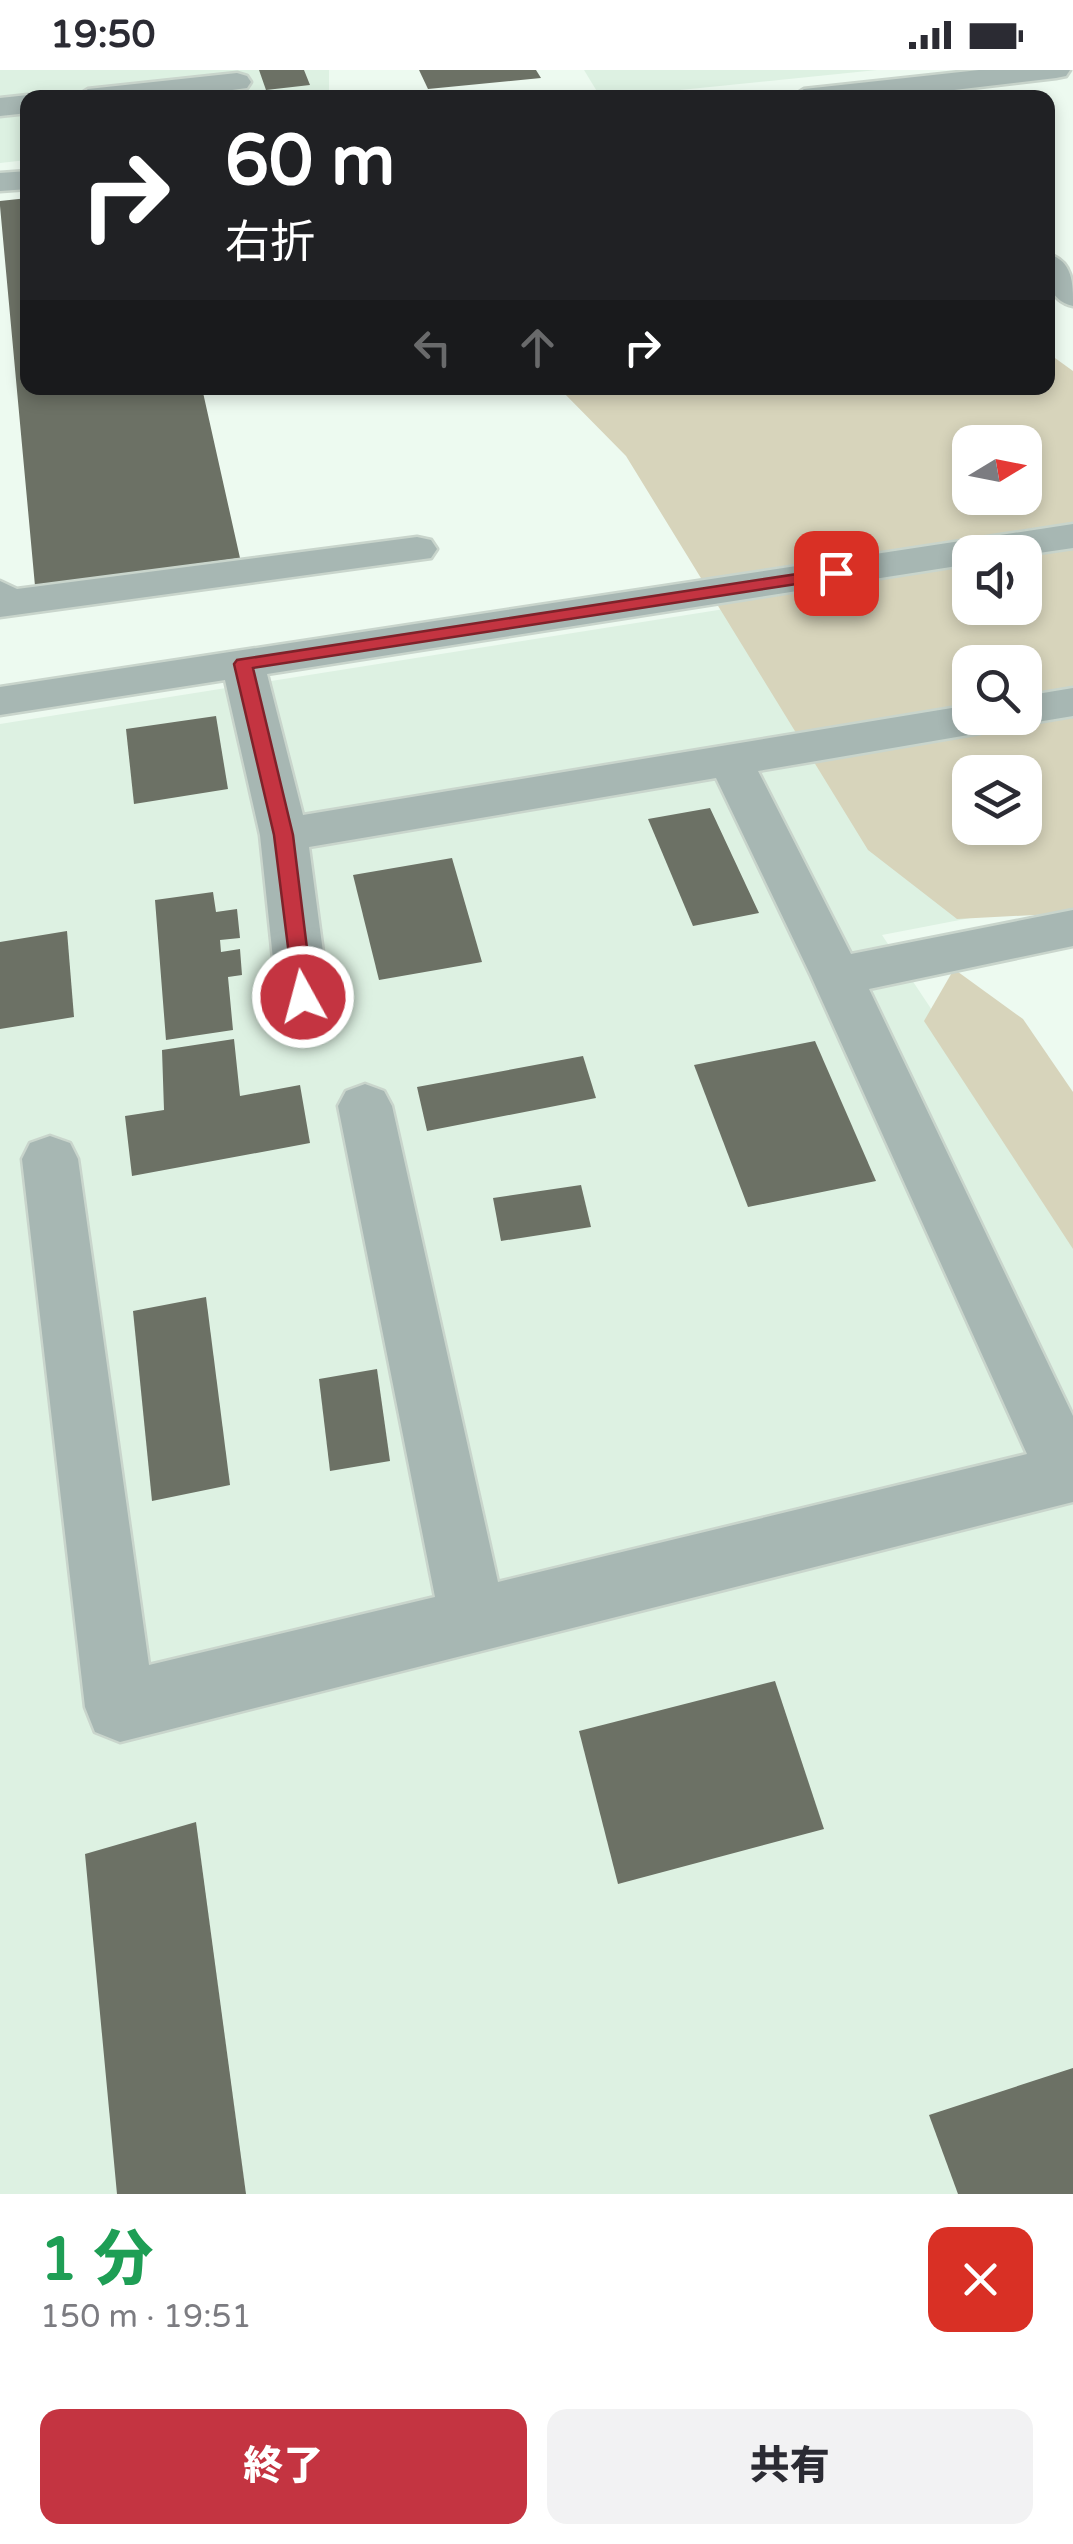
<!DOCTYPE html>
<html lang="ja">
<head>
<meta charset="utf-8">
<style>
  :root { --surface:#fff; --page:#f2f2f3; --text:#2b2b33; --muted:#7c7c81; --accent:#c43441 }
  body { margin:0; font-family:"Varela Round","Noto Sans JP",sans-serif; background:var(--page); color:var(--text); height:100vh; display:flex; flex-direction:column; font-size:38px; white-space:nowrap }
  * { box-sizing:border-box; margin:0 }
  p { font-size:32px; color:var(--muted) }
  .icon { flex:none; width:55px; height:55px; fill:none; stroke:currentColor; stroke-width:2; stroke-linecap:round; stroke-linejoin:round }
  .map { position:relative; height:2124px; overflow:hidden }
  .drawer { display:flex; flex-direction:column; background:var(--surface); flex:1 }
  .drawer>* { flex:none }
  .banner { position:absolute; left:20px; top:20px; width:1035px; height:305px; border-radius:20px; box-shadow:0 5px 15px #0003; background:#202124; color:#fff; overflow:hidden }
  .needle { width:65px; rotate:80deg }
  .buttons { position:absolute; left:952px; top:355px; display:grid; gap:20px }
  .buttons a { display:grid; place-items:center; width:90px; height:90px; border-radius:20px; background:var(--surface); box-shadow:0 5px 15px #0003; font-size:50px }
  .pin { position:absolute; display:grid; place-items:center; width:85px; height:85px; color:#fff; margin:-42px; border-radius:20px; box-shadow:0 5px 15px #0006 }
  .me { position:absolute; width:110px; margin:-55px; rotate:353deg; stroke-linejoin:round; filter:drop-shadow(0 0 8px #0008) }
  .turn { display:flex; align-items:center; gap:35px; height:210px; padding:0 40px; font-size:45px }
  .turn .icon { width:130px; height:130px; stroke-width:2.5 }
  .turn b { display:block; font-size:70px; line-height:85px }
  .lanes { display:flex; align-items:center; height:95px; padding:0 40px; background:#0003; justify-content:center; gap:50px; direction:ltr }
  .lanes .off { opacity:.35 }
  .round { display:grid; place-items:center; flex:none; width:105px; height:105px; border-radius:20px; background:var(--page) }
  .summary { display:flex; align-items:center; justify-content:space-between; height:170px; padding:0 40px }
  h1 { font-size:60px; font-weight:800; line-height:75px; color:#1e9e55 }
  .cta { display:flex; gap:20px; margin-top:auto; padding:20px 40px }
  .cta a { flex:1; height:115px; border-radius:20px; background:var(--accent); color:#fff; font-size:40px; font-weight:800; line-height:115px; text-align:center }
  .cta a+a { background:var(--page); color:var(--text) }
  .status { display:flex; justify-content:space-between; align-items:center; height:70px; padding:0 50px; background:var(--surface); direction:ltr }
  .status svg { height:28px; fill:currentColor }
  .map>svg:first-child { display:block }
  .built { fill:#ddf1e2; fill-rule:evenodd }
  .green { fill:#d7d4bb; fill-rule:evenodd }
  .building { fill:#6c7165 }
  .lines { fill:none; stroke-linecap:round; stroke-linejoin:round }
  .minor-casing { stroke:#c9d5cc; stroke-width:5 }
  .minor { fill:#a7b7b3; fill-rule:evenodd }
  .route { fill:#c43441; stroke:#7f222a; stroke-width:2.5 }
</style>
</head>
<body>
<div class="status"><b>19:50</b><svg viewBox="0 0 49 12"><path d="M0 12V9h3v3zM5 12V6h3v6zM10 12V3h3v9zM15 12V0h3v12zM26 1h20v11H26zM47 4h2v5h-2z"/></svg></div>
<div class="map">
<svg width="1073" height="2124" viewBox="0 0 1073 2124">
  <rect width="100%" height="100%" fill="#edfaf0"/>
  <g class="built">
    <polygon points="0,0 329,0 329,27 28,28 27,90 0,93"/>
    <polygon points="584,0 877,0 601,28"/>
    <path d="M970 500V538H1025L1073 828 882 865 1073 1152V2124H0V654ZM970 592H1025V648H970ZM970 702H1025V758H970Z"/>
  </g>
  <g class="green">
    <path d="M1048 283 1073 301V843L957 849 868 780 626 386 559 318H1048ZM970 372H1025V428H970ZM970 482H1025V538H970ZM970 592H1025V648H970ZM970 702H1025V758H970Z"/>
    <polygon points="954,899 1023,949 1073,1022 1073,1179 924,951"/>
  </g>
  <g class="building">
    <polygon points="259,0 304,0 310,15 266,20"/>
    <polygon points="419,0 536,0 541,8 428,19"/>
    <polygon points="28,128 28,318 202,318 240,488 35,516 0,136 0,131"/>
    <polygon points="216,646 228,719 134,734 126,659"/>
    <polygon points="710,738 759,843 693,856 648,749"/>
    <polygon points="452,788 482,892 379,910 353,805"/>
    <polygon points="213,822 216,842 237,839 240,868 220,870 221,882 240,879 242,905 228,907 233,960 166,970 155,830"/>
    <polygon points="67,861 74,947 0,959 0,872"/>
    <polygon points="234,969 240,1026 300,1015 310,1073 132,1106 125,1046 164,1040 162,980"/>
    <polygon points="815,971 876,1111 748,1137 694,995"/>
    <polygon points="583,986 596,1028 427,1061 417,1017"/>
    <polygon points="581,1115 591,1157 501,1171 493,1128"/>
    <polygon points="206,1227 230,1415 152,1431 133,1241"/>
    <polygon points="377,1299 390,1391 330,1401 319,1309"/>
    <polygon points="775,1611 824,1759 618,1814 579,1661"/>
    <polygon points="196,1752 246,2124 117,2124 85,1784"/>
    <polygon points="1073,1998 1073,2124 958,2124 929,2045"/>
  </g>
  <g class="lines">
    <defs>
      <g id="minor">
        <polygon points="979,0 1070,0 1066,6 1056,8 886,28 790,28 804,19"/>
        <polygon points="237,3 247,6 251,12 247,18 173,28 74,28 88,19"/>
        <polygon points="28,25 37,28 28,28 28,43 0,46 0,28"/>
        <polygon points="28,101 28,119 0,121 0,103"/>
        <path d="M1048 184C1073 191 1073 213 1073 236 1047 230 1047 207 1048 184Z"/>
        <polygon points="1073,454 1073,478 1025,485 970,482 970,494 267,604 303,745 970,635 970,648 1002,648 996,658 980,663 758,701 851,884 1073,840 1073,876 869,919 1073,1346 1073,1432 120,1672 95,1662 85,1637 22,1089 30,1073 50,1066 70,1073 78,1089 149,1595 435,1527 338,1036 346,1021 365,1014 384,1021 392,1036 498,1512 1027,1384 811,906 716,708 309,777 329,927 321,941 303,947 285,941 277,927 260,765 225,610 0,645 0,617"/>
        <polygon points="417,467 431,470 437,479 431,488 0,547 0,511 17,519"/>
        <polygon points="1073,618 1073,646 1025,654 1008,648 1025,648 1025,626"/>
      </g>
    </defs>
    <use href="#minor" class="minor-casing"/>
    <use href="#minor" class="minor"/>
  </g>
  <polygon class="route" points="836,498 844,503 842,507 253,598 293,765 313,927 303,935 295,933 274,765 234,594 237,590"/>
</svg>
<div class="buttons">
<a><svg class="needle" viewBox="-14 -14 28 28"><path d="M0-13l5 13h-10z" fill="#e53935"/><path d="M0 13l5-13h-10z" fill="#7c7c81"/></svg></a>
<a><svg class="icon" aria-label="sound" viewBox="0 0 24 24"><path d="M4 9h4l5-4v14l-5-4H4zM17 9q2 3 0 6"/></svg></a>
<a><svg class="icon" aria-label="search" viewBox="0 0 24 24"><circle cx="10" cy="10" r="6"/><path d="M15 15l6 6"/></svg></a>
<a><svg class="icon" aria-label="layers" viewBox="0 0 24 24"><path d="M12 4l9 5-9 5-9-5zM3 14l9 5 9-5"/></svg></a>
</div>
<div class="pin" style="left:836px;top:503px;background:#d93025"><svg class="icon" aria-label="arrive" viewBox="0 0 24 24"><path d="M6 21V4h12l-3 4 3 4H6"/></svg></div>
<svg class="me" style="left:303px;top:927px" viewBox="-20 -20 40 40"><circle r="17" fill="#c43441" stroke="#fff" stroke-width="3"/><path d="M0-11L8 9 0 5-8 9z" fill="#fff"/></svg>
<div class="banner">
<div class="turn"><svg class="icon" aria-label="right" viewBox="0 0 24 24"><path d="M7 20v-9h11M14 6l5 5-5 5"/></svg><div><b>60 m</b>右折</div></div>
<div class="lanes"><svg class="icon off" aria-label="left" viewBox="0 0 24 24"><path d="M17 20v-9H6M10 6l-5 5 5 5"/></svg><svg class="icon off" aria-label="ahead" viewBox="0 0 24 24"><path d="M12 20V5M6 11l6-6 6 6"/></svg><svg class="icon" aria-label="right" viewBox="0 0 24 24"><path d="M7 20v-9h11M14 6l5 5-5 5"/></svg></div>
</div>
</div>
<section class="drawer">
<div class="summary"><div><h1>1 分</h1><p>150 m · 19:51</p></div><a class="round" style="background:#d93025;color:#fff"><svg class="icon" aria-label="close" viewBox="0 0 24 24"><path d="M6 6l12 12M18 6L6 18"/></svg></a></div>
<div class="cta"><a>終了</a><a>共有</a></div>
</section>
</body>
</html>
